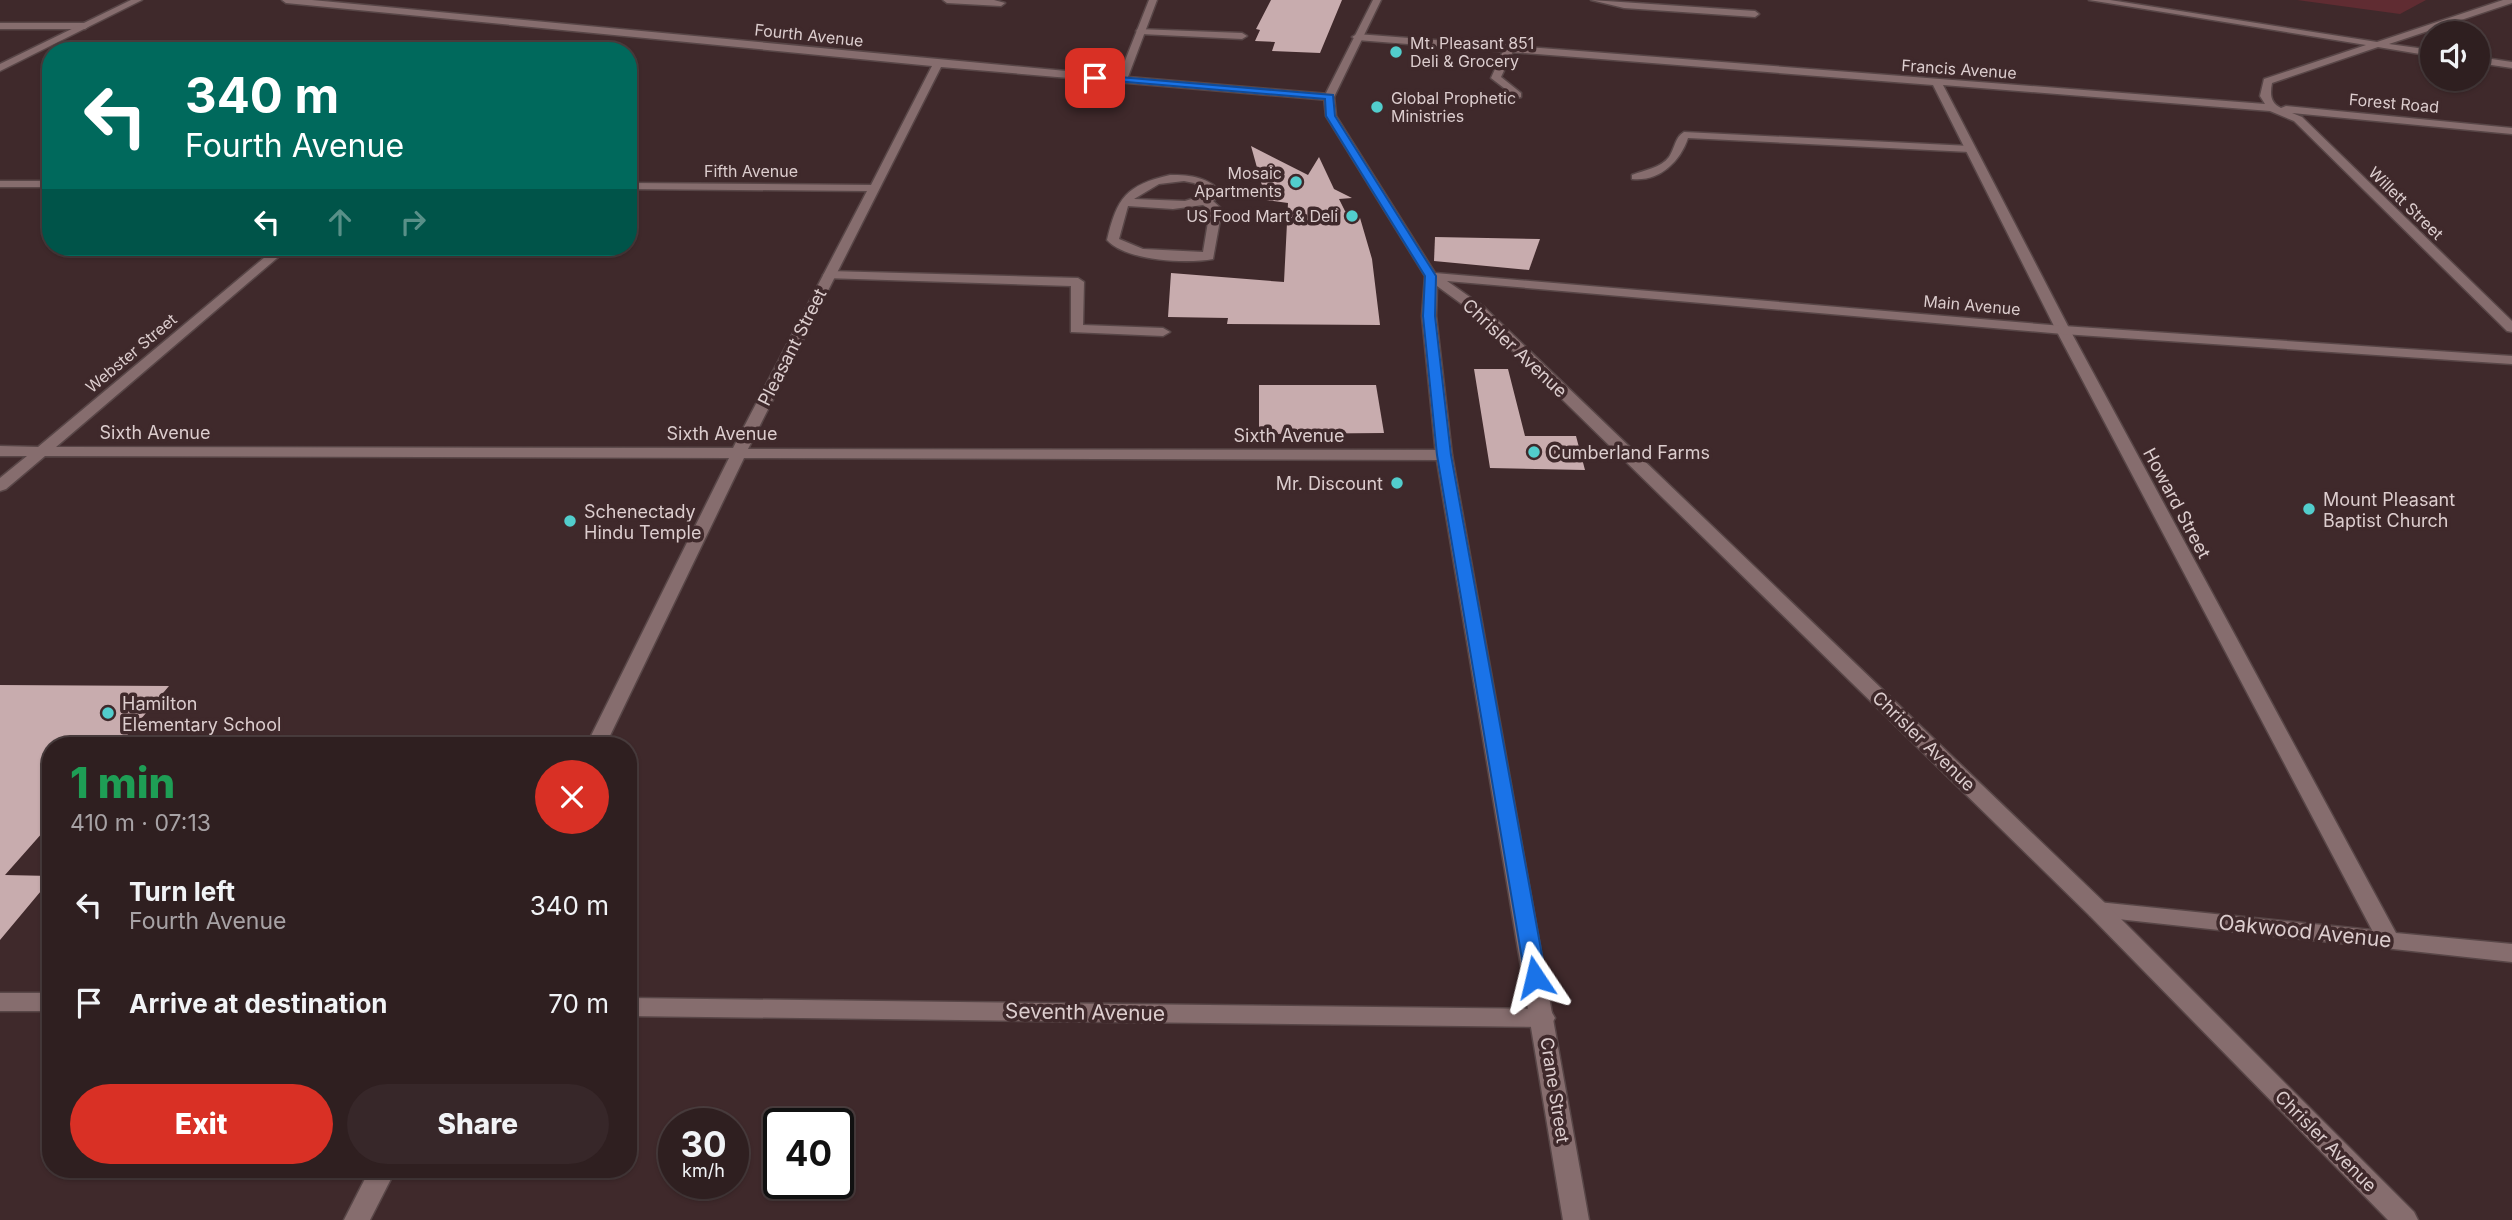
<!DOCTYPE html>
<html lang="en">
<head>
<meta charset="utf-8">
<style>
  :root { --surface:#2f1f20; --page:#372729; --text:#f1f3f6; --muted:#a7a2a5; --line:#4a3d3e; --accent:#d93025 }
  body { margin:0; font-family:Inter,sans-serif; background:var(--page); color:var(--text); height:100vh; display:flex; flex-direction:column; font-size:26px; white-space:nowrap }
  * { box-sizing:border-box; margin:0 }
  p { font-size:23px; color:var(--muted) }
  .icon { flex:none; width:38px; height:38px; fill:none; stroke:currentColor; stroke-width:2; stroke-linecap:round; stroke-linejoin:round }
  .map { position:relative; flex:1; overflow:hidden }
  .side { position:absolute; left:42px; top:737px; width:595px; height:441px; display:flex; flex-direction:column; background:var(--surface); border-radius:28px; box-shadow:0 2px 5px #0004,0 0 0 2px var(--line) }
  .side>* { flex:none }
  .top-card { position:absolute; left:42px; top:42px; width:595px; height:214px; border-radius:28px; box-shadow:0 2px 5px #0004,0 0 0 2px var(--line); background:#00695c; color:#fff; overflow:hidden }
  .tools { position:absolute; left:2420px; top:21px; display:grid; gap:14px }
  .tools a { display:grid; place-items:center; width:70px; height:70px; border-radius:50%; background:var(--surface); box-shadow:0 2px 5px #0004,0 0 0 2px var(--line); font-size:35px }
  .speed { position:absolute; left:658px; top:1108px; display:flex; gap:14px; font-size:35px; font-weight:700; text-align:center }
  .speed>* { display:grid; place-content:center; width:91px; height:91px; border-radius:50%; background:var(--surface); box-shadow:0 2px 5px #0004,0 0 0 2px var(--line); line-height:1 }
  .speed small { font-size:18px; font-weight:400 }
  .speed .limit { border:4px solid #111; border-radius:10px; background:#fff; color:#111 }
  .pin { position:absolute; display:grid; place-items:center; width:60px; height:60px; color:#fff; margin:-30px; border-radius:14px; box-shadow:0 4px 10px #0006 }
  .me { position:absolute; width:77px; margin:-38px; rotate:350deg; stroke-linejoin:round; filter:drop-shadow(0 0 5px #0008) }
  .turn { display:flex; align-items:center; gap:24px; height:147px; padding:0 28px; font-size:32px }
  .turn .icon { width:91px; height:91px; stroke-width:2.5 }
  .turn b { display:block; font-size:49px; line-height:60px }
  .lanes { display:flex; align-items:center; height:66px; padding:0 28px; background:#0003; justify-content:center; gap:35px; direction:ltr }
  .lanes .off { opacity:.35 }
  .round { display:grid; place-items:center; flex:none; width:74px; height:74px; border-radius:37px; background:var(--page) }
  .summary { display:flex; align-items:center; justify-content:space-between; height:119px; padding:0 28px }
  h1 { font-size:42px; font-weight:800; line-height:52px; color:#1e9e55 }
  .cta { display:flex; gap:14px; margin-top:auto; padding:14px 28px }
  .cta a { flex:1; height:80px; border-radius:42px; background:var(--accent); color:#fff; font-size:28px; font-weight:800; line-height:80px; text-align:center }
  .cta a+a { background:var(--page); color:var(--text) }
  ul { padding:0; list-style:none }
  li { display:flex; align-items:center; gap:21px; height:98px; padding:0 28px }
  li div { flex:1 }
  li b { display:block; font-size:26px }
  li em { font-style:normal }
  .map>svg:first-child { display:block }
  .green { fill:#602c32 }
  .building { fill:#c8acae }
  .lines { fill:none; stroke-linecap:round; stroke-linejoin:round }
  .service-casing { stroke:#584647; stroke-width:3 }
  .minor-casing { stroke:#584647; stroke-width:3 }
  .tertiary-casing { stroke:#584647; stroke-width:3 }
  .service { fill:#866d6e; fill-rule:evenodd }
  .minor { fill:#866d6e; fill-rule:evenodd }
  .tertiary { fill:#866d6e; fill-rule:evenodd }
  .route { fill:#1a73e8; stroke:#114b97; stroke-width:2 }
  .poi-dot { fill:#52cdcc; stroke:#3f292b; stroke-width:2.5 }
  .labels { text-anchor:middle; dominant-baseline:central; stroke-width:7; stroke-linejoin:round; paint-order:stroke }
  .far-street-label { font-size:16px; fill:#dccdce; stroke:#3f292b }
  .far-poi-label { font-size:16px; fill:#dccdce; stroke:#3f292b; text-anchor:start }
  .street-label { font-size:18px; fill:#dccdce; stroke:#3f292b }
  .poi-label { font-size:18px; fill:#dccdce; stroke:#3f292b; text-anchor:start }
  .near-street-label { font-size:21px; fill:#dccdce; stroke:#3f292b }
</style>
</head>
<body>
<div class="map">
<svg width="2512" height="1220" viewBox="0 0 2512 1220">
  <rect width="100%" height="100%" fill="#3f292b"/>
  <polygon class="green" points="2297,0 2426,0 2400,14"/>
  <g class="building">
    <polygon points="1271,0 1342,0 1320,53 1272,51 1275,42 1255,41 1260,30 1256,29"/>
    <polygon points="1251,146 1308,175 1319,157 1334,189 1352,198 1339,199 1345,211 1358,211 1372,259 1380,325 1227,324 1228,318 1168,317 1171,273 1284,282 1288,203 1266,200"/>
    <polygon points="1435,237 1540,239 1529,270 1434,261"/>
    <polygon points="1474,369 1508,369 1525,436 1576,436 1585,470 1490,468"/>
    <polygon points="1259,385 1376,385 1384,433 1259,434"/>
    <polygon points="0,685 169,686 118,746 51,746 51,823 5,875 51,876 51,879 0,940"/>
  </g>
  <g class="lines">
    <defs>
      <g id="service">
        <polygon points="943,0 994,0 1005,3 1001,6 947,3"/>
        <polygon points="1591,0 1755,11 1759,14 1755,17 1624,8"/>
        <polygon points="1138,29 1242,33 1247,36 1242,39 1141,34 1136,31"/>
        <polygon points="1509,46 1514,49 1501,77 1521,93 1521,97 1517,98 1491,78 1504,49"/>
        <path d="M1684 132 1970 146 1975 149 1970 152 1688 138C1680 162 1659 182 1632 179V175C1644 170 1661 168 1669 157 1675 148 1675 137 1684 132Z"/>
        <path d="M1170 175C1191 175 1209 177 1223 194L1213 201 1222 209 1213 259C1187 264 1126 261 1107 240 1117 198 1126 185 1170 175ZM1184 181 1194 183 1210 193 1185 201 1134 199 1159 184ZM1203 205 1210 210 1203 252 1143 249 1119 239 1128 206 1173 209Z"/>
        <polygon points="829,271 1078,278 1084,282 1083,325 1163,328 1170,332 1163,336 1071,332 1071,286 825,278 823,275"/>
      </g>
      <g id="minor">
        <polygon points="282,0 312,0 1119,76 1149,0 1157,0 1128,77 1329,94 1334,97 1329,100 941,67 748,449 1444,450 1452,455 1444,460 744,458 605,746 586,746 729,458 45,456 6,489 0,491 0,478 27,456 0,456 0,446 38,447 277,247 290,247 56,447 733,448 867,191 628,189 628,183 871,185 932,66 286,3"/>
        <path d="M2089 0H2110L2377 42 2503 0H2512V3L2389 44 2432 50V56L2378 47 2272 83C2270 94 2270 103 2281 108L2286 106 2512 128V134L2292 113 2302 117 2512 321V332L2507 331 2294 121 2270 111 1943 85 2070 330 2396 933 2512 944V962L2090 916 2087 910 2090 904 2098 902 2372 930 2056 330 1933 85 1357 40 1352 37 1357 34 2265 104 2260 96 2264 79 2366 45Z"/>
        <polygon points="0,23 85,23 89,26 85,29 0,29"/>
        <polygon points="2478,57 2512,62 2512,68 2478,63"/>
        <rect x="0" y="181" width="51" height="6"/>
        <rect x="0" y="993" width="51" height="18"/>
        <polygon points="628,998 1543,1009 1551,1011 1555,1018 1551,1025 1543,1027 628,1016"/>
        <polygon points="370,1169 396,1169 370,1220 344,1220"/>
      </g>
      <g id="tertiary">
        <polygon points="131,0 142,0 0,71 0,64"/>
        <polygon points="1373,0 1381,0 1334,97 1336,116 1435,273 2063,326 2512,356 2512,364 2063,334 1447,281 1484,307 2106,904 2414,1212 2418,1220 2388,1220 2090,916 1474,313 1437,286 1436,316 1452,455 1589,1220 1563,1220 1436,455 1422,316 1425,276 1326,116 1324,97"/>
      </g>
    </defs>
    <use href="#service" class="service-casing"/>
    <use href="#minor" class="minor-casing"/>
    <use href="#tertiary" class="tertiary-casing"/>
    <use href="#service" class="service"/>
    <use href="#minor" class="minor"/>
    <use href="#tertiary" class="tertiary"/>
  </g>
  <polygon class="route" points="1095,75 1333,95 1335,116 1436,276 1435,316 1451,455 1546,977 1542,982 1535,985 1528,982 1525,977 1437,455 1423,316 1425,276 1326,116 1325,99 1092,79 1092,76"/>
  <g class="poi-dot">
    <circle cx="1396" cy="52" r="7"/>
    <circle cx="1377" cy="107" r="7"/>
    <circle cx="1296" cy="182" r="7"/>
    <circle cx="1352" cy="216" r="7"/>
    <circle cx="1534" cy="452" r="7"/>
    <circle cx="1397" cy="483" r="7"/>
    <circle cx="2309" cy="509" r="7"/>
    <circle cx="570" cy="521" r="7"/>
    <circle cx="108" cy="713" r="7"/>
  </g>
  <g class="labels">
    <g class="far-street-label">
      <text transform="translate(809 35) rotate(6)">Fourth Avenue</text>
      <text transform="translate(1959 69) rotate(4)">Francis Avenue</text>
      <text transform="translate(2394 103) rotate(5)">Forest Road</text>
      <text x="751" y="171">Fifth Avenue</text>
      <text transform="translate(2406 203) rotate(44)">Willett Street</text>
      <text transform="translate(1972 305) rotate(5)">Main Avenue</text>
      <text transform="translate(131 353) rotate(-40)">Webster Street</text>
    </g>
    <g class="far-poi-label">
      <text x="1410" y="43">Mt. Pleasant 851<tspan x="1410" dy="18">Deli &amp; Grocery</tspan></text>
      <text x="1391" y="98">Global Prophetic<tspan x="1391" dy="18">Ministries</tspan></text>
      <text x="1282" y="173" text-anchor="end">Mosaic<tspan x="1282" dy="18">Apartments</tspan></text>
      <text x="1338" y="216" text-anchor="end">US Food Mart &amp; Deli</text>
    </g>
    <g class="street-label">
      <text transform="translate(792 347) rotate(-63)">Pleasant Street</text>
      <text transform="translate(1515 348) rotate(43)">Chrisler Avenue</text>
      <text x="155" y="432">Sixth Avenue</text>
      <text x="722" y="433">Sixth Avenue</text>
      <text x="1289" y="435">Sixth Avenue</text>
      <text transform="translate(2177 503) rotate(62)">Howard Street</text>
      <text transform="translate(1924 741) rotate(44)">Chrisler Avenue</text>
      <text transform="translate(1555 1090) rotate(81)">Crane Street</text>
      <text transform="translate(2326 1141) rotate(45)">Chrisler Avenue</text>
    </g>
    <g class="poi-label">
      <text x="1548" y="452">Cumberland Farms</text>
      <text x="1383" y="483" text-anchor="end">Mr. Discount</text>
      <text x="2323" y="499">Mount Pleasant<tspan x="2323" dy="21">Baptist Church</tspan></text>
      <text x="584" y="511">Schenectady<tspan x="584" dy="21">Hindu Temple</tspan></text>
      <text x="122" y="703">Hamilton<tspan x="122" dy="21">Elementary School</tspan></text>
    </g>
    <g class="near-street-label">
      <text transform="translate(2305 931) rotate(6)">Oakwood Avenue</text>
      <text transform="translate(1085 1012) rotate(1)">Seventh Avenue</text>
    </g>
  </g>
</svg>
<div class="tools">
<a><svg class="icon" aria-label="sound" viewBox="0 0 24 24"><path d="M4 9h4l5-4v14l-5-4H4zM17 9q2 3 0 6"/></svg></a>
</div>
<div class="speed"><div>30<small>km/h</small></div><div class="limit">40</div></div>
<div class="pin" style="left:1095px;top:78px;background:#d93025"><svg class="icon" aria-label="arrive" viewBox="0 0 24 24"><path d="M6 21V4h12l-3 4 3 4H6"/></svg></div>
<svg class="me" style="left:1535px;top:977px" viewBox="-20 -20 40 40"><path d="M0-17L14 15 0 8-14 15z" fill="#1a73e8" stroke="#fff" stroke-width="4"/></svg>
<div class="top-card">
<div class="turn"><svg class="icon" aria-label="left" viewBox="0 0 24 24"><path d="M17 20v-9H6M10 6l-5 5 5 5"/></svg><div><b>340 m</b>Fourth Avenue</div></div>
<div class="lanes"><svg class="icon" aria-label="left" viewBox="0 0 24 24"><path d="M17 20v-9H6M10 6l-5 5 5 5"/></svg><svg class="icon off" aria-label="ahead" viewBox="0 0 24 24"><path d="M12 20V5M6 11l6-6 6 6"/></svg><svg class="icon off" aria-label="right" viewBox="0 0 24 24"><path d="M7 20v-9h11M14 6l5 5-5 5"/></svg></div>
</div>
<section class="side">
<div class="summary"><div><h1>1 min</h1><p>410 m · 07:13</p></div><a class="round" style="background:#d93025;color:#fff"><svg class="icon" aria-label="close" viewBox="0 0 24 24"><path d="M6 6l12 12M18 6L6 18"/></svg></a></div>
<ul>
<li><svg class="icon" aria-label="left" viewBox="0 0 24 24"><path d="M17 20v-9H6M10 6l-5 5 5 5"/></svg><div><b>Turn left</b><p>Fourth Avenue</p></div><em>340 m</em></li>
<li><svg class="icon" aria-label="arrive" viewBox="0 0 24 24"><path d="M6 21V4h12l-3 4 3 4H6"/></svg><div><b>Arrive at destination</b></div><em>70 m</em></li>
</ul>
<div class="cta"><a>Exit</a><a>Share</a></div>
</section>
</div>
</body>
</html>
